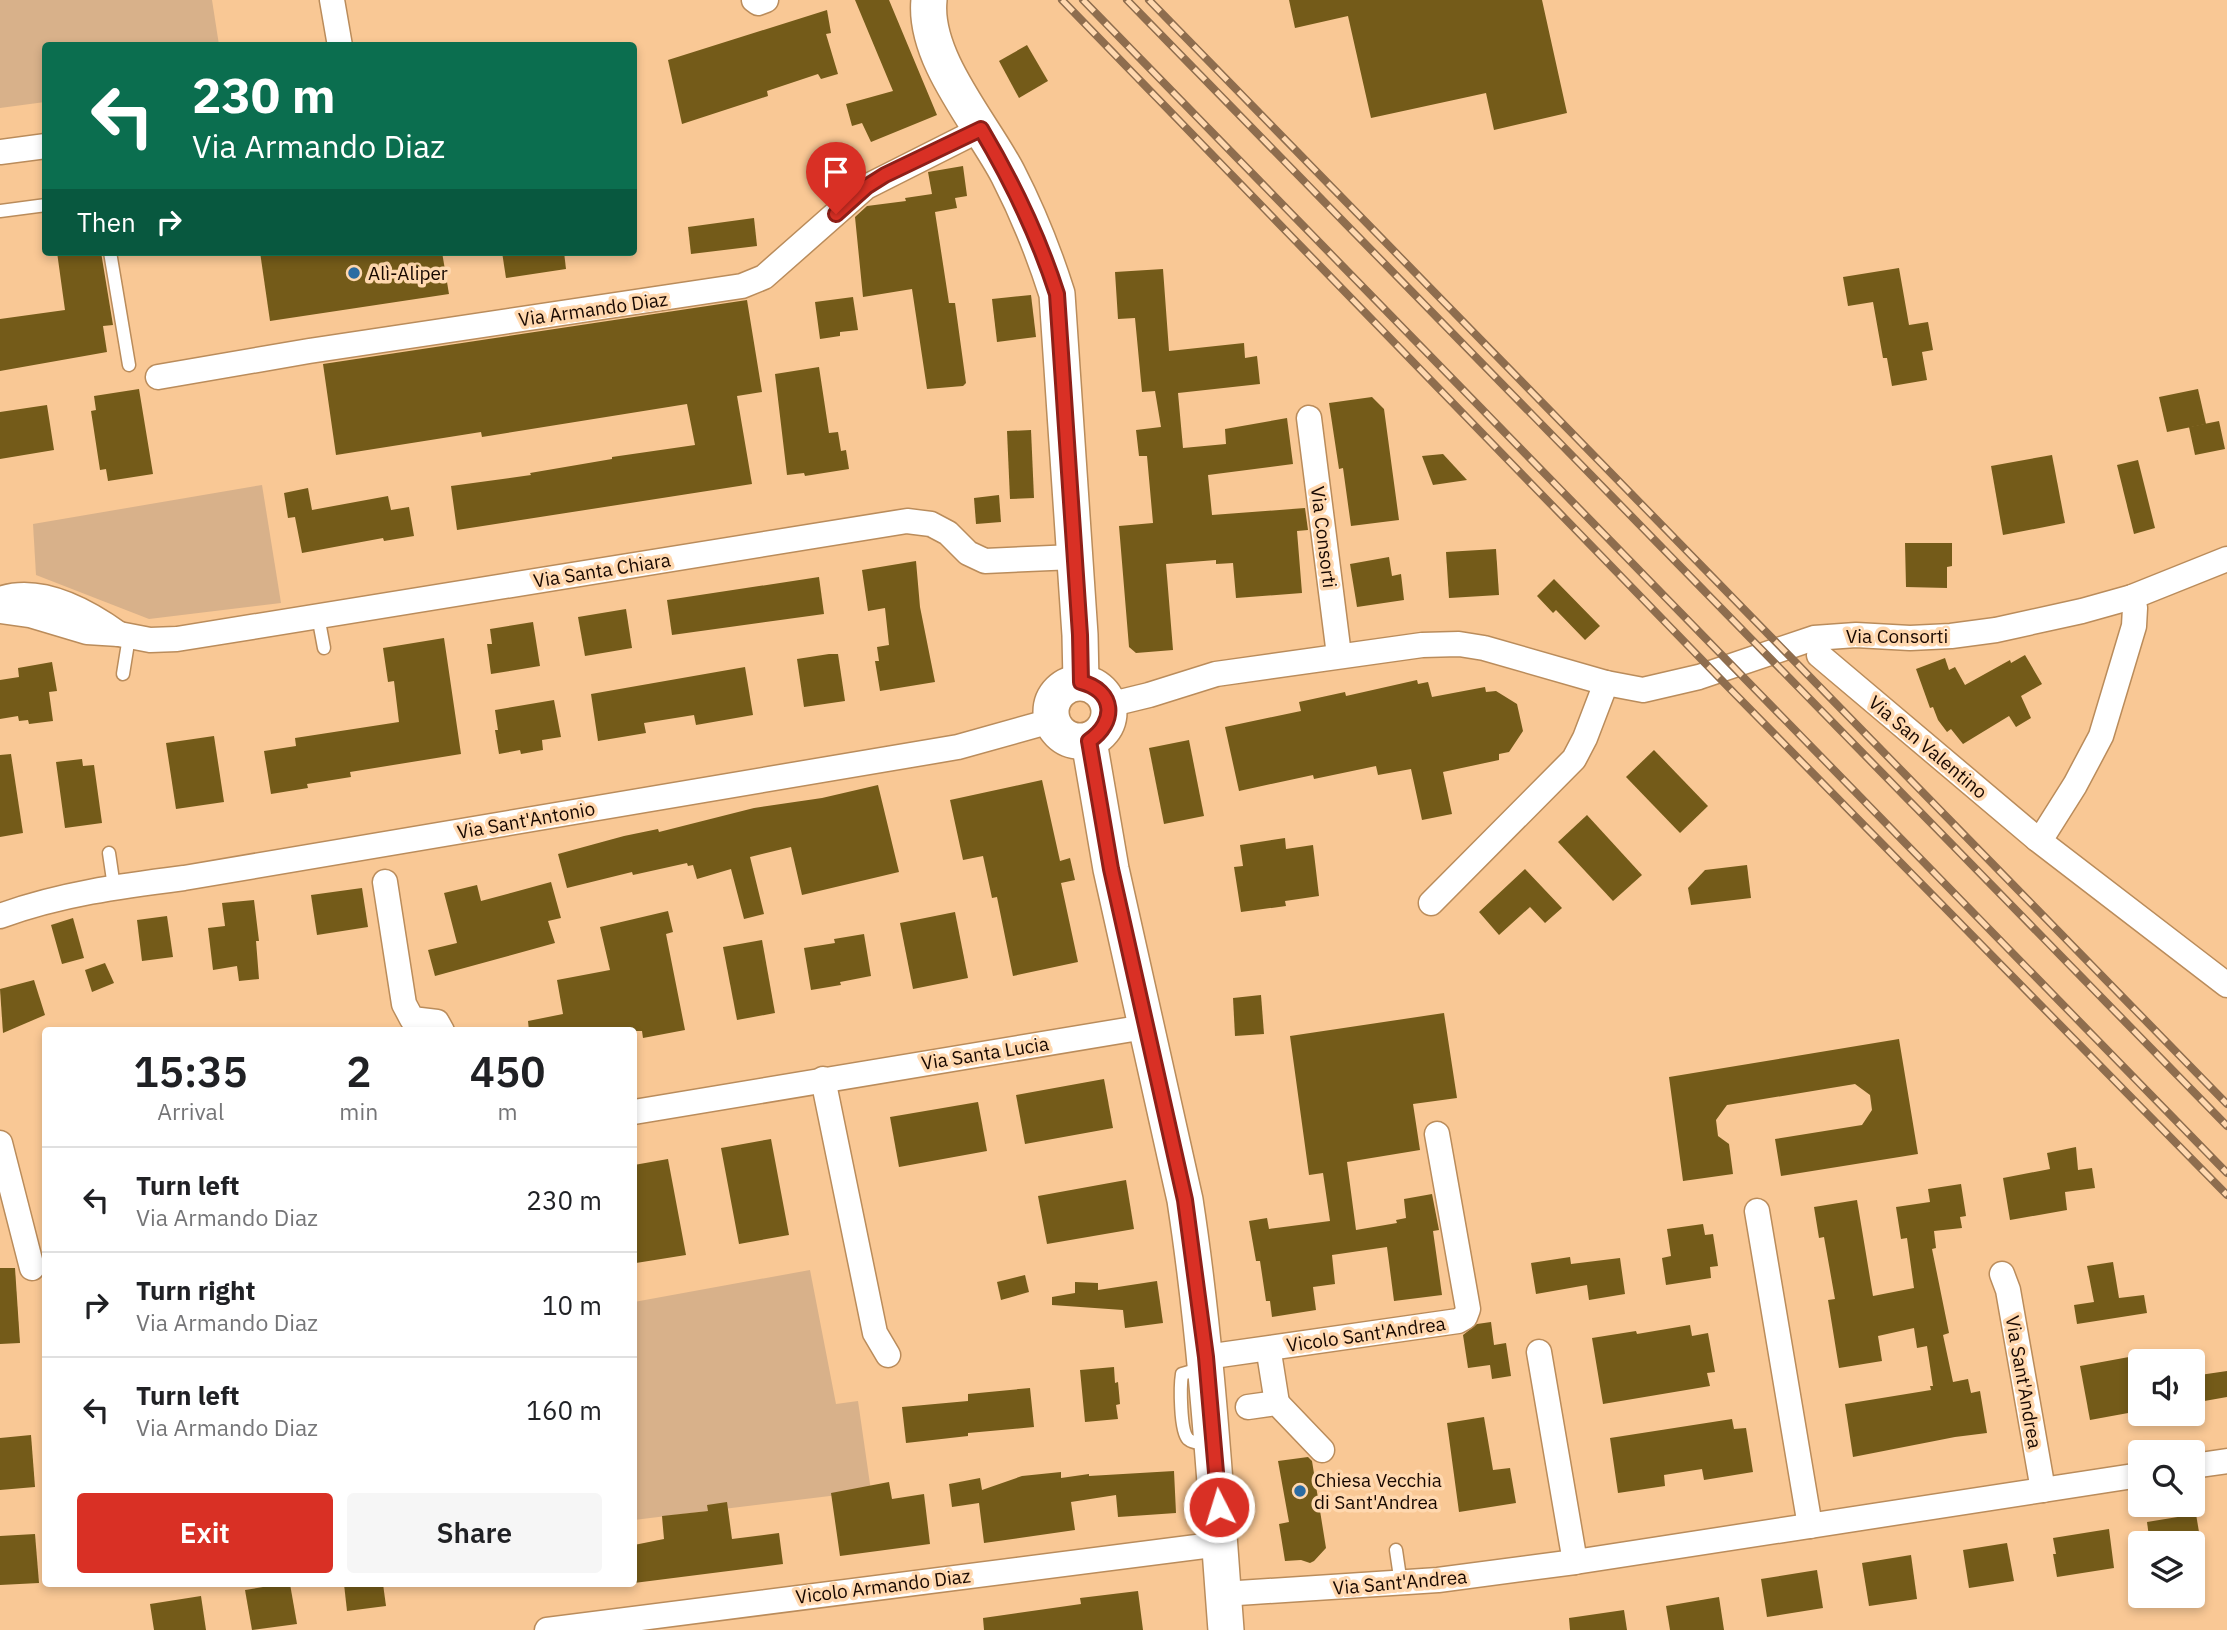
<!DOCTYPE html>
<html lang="en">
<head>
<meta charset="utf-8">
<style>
  :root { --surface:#fff; --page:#f6f6f6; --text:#202124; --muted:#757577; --line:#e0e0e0; --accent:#d93025 }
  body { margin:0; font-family:"IBM Plex Sans",sans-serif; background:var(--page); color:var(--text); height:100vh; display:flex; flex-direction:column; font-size:26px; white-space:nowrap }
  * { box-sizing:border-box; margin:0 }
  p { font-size:23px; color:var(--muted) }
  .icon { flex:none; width:38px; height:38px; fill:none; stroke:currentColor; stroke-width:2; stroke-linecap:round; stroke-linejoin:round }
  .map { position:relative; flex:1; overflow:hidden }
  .side { position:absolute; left:42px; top:1027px; width:595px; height:560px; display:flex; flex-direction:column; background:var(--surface); border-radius:7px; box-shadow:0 4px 10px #0003 }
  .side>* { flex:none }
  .top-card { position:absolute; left:42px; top:42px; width:595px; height:214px; border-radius:7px; box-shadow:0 4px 10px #0003; background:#0b6e4f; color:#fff; overflow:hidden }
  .controls { position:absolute; left:2128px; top:1349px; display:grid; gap:14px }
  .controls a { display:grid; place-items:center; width:77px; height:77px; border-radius:7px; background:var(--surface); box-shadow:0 4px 10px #0003; font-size:35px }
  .pin { position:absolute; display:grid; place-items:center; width:60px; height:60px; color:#fff; margin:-72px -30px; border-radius:50% 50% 50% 0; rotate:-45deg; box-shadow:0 0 7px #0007 }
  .pin .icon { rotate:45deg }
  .me { position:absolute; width:77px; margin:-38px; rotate:355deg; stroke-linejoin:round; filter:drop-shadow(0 0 5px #0008) }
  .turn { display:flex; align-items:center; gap:24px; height:147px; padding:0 35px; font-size:32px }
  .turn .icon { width:91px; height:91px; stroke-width:2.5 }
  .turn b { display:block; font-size:49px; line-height:60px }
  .then { display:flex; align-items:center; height:66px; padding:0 35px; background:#0003; gap:14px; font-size:26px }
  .eta { display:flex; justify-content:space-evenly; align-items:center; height:119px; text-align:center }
  .eta b { font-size:42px; font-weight:600; line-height:49px }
  .action { display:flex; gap:14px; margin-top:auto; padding:14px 35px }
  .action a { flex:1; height:80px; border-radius:7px; background:var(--accent); color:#fff; font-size:28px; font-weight:600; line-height:80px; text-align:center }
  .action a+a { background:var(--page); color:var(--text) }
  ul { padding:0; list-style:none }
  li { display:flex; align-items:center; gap:21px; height:105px; padding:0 35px; border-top:2px solid var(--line) }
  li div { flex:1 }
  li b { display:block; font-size:26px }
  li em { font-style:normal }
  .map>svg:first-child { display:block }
  .green { fill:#d8b18a }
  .building { fill:#745b19 }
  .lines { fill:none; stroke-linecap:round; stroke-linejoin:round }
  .lane-casing { stroke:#ba8c5b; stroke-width:15 }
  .street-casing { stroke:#ba8c5b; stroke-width:27 }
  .secondary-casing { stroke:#ba8c5b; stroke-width:38 }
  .lane { stroke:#fff; stroke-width:12 }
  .street { stroke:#fff; stroke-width:24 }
  .secondary { stroke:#fff; stroke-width:35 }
  .rail-casing { stroke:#8e6d4e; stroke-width:8 }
  .rail { stroke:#ffd8af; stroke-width:5; stroke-dasharray:16; stroke-linecap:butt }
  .route-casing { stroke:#8d1f18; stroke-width:18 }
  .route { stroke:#d93025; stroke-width:12 }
  .poi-dot { fill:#2c6ca2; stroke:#ffd8af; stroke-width:2.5 }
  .labels { text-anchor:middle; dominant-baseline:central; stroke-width:7; stroke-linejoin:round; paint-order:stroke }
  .poi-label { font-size:19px; fill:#180800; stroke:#ffd8af; text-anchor:start }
  .street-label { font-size:19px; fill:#180800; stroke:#ffd8af }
</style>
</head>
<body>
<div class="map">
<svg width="2227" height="1630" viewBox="0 0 2227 1630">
  <rect width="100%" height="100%" fill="#f9c895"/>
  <g class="green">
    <polygon points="0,0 212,0 219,45 46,46 45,102 0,108"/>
    <polygon points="262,485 281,603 149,619 36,575 33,524"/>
    <polygon points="810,1270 836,1404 858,1401 871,1491 634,1520 634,1302"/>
  </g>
  <g class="building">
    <polygon points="855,0 889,0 937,115 871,142 862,123 852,126 846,104 893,91"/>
    <polygon points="1289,0 1542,0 1567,113 1494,130 1486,93 1371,118 1348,16 1295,28"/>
    <polygon points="827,10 831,33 826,34 838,74 821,79 818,74 767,91 768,96 682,124 668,60"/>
    <polygon points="1027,45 1048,81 1019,98 999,61"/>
    <polygon points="963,166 967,196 955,198 957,208 935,212 949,303 955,303 966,383 963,386 927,389 912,289 863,297 855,217 867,206 906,201 905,198 932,194 928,172"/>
    <polygon points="754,218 757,246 691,254 688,227"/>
    <polygon points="57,252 101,252 113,325 103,326 107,352 0,371 0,319 65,310"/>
    <polygon points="260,252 442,252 449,294 270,321"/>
    <polygon points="502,252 564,252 566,269 506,278"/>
    <polygon points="1899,268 1909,325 1928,322 1933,350 1922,352 1927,380 1892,386 1887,358 1883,358 1873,302 1848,306 1843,277"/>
    <polygon points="1163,269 1169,351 1244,343 1245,358 1257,356 1260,384 1178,393 1183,448 1226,444 1225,429 1287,418 1293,464 1208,475 1212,515 1305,508 1308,530 1297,531 1302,593 1236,598 1233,563 1216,564 1216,560 1166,564 1173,650 1136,653 1129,647 1119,526 1153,523 1147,456 1139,456 1136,430 1161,427 1155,391 1142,392 1135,318 1118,319 1115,272"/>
    <polygon points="1031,295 1036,337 997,342 992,299"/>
    <polygon points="853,297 858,330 840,332 840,336 820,339 815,302"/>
    <polygon points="747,300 762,392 737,396 752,484 457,530 451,486 531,475 530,473 612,459 612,457 695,445 687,404 482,437 481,432 336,455 323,364"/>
    <polygon points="819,367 829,433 838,432 841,451 846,450 849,469 805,476 804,473 787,475 775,374"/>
    <polygon points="139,389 153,474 108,481 106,469 100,470 91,411 96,410 94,396"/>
    <polygon points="2198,389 2206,424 2167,432 2159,397"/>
    <polygon points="1372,397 1384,409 1399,520 1351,526 1343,468 1339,469 1329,403"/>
    <polygon points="47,405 54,450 0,459 0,412"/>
    <polygon points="2219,421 2225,449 2195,455 2189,427"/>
    <polygon points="1031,430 1034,498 1010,499 1007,431"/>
    <polygon points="1443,454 1467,480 1433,485 1422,456"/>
    <polygon points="2052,455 2065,523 2003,535 1991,466"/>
    <polygon points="2138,460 2155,528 2134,534 2117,465"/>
    <polygon points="308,488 312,510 388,496 391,510 409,507 414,536 384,541 383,538 302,553 295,517 288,518 284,493"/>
    <polygon points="999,495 1001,522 976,524 974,498"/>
    <polygon points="1905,543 1952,543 1952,566 1947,567 1947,588 1906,587"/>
    <polygon points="1496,549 1499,595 1449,598 1446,552"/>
    <polygon points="1389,557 1392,576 1401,574 1404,600 1357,607 1350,564"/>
    <polygon points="916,561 920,607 935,682 880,691 875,661 879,661 877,647 889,645 885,608 868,611 862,570"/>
    <polygon points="819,577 824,614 672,635 667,600"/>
    <polygon points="1554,579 1600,626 1585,640 1556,610 1553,613 1537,596"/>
    <polygon points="626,609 632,648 585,656 578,617"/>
    <polygon points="533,622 540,666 491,674 487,644 492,644 490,629"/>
    <polygon points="444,638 461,754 350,772 351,777 307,784 308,788 271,794 264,751 296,746 295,738 399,722 394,681 388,682 383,648"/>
    <polygon points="829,654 838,654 845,701 804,707 797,659"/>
    <polygon points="2025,655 2042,684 2021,696 2031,718 2016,727 2009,716 1963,744 1951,729 1947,732 1938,720 1933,707 1930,708 1916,669 1945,658 1949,670 1955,667 1965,685 2010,660 2011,663"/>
    <polygon points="52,662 57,691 49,692 53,721 29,724 28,720 19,721 18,716 0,719 0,680 19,677 18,668"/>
    <polygon points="745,667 753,715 696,725 694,715 644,723 646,733 598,741 591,694"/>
    <polygon points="1417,680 1418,684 1428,682 1432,697 1485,687 1486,692 1496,691 1517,704 1523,731 1509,752 1499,754 1499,760 1443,772 1452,814 1422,820 1411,769 1378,775 1376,766 1314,779 1313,775 1239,791 1225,727 1301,711 1299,702 1345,692 1346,696"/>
    <polygon points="554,700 561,737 542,740 543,750 521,754 520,750 499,754 495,730 498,730 495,710"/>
    <polygon points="214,736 224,802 176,809 166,743"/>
    <polygon points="1189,740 1204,816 1164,824 1149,748"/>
    <polygon points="1654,750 1708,806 1680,833 1626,777"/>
    <polygon points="11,754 23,833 0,837 0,755"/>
    <polygon points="82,759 83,766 94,765 102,823 65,828 56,762"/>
    <polygon points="1042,780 1060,861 1070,858 1075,880 1061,883 1078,962 1013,976 997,897 992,898 983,856 963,860 950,800"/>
    <polygon points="878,785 899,872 802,895 791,847 750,857 764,914 744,919 731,869 697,879 693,865 688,866 687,863 633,875 632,872 567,888 558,854 624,836 658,829 659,832 754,808 822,798"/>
    <polygon points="1587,815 1642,875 1613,901 1558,842"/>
    <polygon points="1285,838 1286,849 1313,845 1319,896 1285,901 1286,906 1241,912 1234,867 1243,866 1240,845"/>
    <polygon points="1747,865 1751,898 1691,905 1688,888 1705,870"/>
    <polygon points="1525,869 1562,908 1545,923 1530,907 1499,935 1479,912"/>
    <polygon points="551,882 561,918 548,921 555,943 435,976 428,950 457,943 444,893 477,885 481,901"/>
    <polygon points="362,888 368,927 317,935 311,895"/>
    <polygon points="254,900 259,941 256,941 259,979 239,981 237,966 213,970 208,928 225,926 222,903"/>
    <polygon points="668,911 673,932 666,934 685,1030 643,1038 642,1031 529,1031 528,1021 563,1014 557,980 610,970 600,927"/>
    <polygon points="955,912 968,978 913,989 900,923"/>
    <polygon points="167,916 173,957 142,961 137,920"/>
    <polygon points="73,918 84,958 62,964 51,925"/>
    <polygon points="864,934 871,976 840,982 841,985 811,990 804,948 835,943 834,939"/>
    <polygon points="762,940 775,1013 737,1020 723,947"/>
    <polygon points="105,963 114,983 92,992 85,970"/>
    <polygon points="34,980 45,1015 3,1033 0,989"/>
    <polygon points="1261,995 1264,1034 1235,1036 1233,998"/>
    <polygon points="1444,1013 1457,1098 1413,1104 1420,1150 1347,1162 1356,1230 1397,1223 1396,1220 1406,1218 1404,1199 1432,1194 1439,1230 1433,1231 1442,1295 1394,1301 1387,1247 1332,1255 1335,1284 1313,1287 1316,1310 1272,1317 1270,1301 1266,1301 1260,1261 1256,1261 1249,1221 1267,1218 1269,1229 1330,1221 1323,1173 1309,1175 1290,1036"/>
    <polygon points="1899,1039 1918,1154 1781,1176 1775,1139 1862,1125 1872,1110 1870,1095 1855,1084 1727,1105 1716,1120 1718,1136 1729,1144 1733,1174 1683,1181 1669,1077"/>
    <polygon points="1104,1079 1113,1128 1025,1144 1016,1095"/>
    <polygon points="978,1102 987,1151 899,1167 890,1117"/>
    <polygon points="771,1139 789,1235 739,1244 721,1148"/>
    <polygon points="2076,1147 2078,1170 2092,1168 2095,1188 2065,1192 2067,1210 2010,1220 2003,1178 2050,1169 2047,1153"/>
    <polygon points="668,1159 686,1255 636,1263 634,1249 634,1165"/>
    <polygon points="1126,1180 1134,1229 1047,1244 1038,1196"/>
    <polygon points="1961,1184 1966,1216 1960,1217 1962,1228 1934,1231 1936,1248 1932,1249 1949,1333 1943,1335 1953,1382 1968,1379 1971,1393 1980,1391 1987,1433 1955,1437 1853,1457 1845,1404 1931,1390 1930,1386 1933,1386 1927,1346 1917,1348 1914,1328 1878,1336 1882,1361 1839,1368 1828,1300 1835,1299 1824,1237 1819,1238 1814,1207 1857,1200 1873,1296 1914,1288 1907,1238 1901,1239 1896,1207 1930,1202 1928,1189"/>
    <polygon points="1703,1224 1705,1235 1713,1234 1718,1266 1710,1267 1711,1278 1666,1285 1662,1258 1671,1256 1667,1229"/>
    <polygon points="1570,1257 1571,1264 1620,1258 1625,1294 1589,1300 1587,1285 1536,1294 1531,1263"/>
    <polygon points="2113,1262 2119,1298 2144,1295 2147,1313 2077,1324 2074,1305 2094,1302 2087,1266"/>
    <polygon points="0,1268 15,1268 20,1343 0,1344"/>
    <polygon points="1025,1275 1029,1292 1001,1300 997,1282"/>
    <polygon points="1157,1281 1163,1323 1125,1328 1123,1310 1052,1305 1052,1297 1075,1293 1075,1282 1098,1283 1098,1290"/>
    <polygon points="1491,1322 1494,1345 1506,1343 1511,1376 1492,1379 1490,1365 1468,1368 1463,1335 1477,1324"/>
    <polygon points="1690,1325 1692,1336 1708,1333 1715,1372 1707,1373 1710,1386 1603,1404 1592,1338 1636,1331 1637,1334"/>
    <polygon points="2129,1357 2139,1411 2090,1420 2080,1366"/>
    <polygon points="1114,1367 1115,1383 1118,1382 1120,1404 1116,1405 1118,1419 1085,1422 1080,1370"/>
    <polygon points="2227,1371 2227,1397 2193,1403 2193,1376"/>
    <polygon points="1030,1388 1034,1427 968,1433 968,1436 906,1443 902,1407 968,1401 968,1394"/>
    <polygon points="1484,1417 1493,1470 1510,1468 1516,1503 1459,1512 1447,1423"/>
    <polygon points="1732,1419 1734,1429 1746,1428 1753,1472 1704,1480 1702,1469 1664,1475 1665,1486 1618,1493 1610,1438"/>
    <polygon points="31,1435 35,1487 0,1490 0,1438"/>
    <polygon points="1308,1457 1312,1461 1326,1548 1314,1561 1310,1563 1301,1560 1285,1561 1279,1524 1289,1522 1278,1461"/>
    <polygon points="1174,1471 1176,1513 1118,1517 1116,1495 1071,1502 1075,1530 984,1543 979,1503 952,1507 949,1484 980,1478 982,1490 1022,1476 1061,1472 1061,1478 1089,1474 1089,1476"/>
    <polygon points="889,1482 892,1499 924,1494 930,1544 840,1556 831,1493"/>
    <polygon points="727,1502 732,1539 779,1533 783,1564 634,1583 634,1545 664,1539 662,1516 708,1511 707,1505"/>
    <polygon points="2196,1514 2201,1544 2150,1544 2147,1522"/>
    <polygon points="2109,1529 2114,1568 2057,1577 2053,1554 2056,1554 2053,1538"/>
    <polygon points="35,1534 39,1583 0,1585 0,1536"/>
    <polygon points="2007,1543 2014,1581 1969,1588 1963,1550"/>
    <polygon points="1911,1555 1917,1599 1869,1606 1862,1563"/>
    <polygon points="1817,1570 1823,1608 1767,1617 1761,1579"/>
    <polygon points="281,1584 290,1584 297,1624 252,1630 245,1590"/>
    <polygon points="344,1584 383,1584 386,1606 347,1611"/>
    <polygon points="1138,1591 1143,1630 984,1630 983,1618 1081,1604 1080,1598"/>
    <polygon points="201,1596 206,1630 154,1630 150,1604"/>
    <polygon points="1719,1597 1724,1630 1670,1630 1666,1606"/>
    <polygon points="1624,1610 1627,1630 1570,1630 1569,1618"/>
  </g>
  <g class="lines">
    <defs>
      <g id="lane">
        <polyline points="0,211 46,205"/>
        <polyline points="110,252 129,365"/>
        <polyline points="318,616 324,648"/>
        <polyline points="123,674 129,637"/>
        <polyline points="109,853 114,887"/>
        <path d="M1203 1368 1182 1374C1180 1386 1180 1431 1188 1439 1194 1444 1202 1443 1209 1442"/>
        <polyline points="1396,1550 1401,1584"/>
      </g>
      <g id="street">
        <polyline points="332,0 340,46"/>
        <polyline points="754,0 758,3 766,0"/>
        <polyline points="0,152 46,146"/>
        <polyline points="158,377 309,351 742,286 764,277 866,187 981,129"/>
        <polyline points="1309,418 1339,655"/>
        <path d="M0 599C41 585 87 611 119 634"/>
        <polyline points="0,611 30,615 87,632 119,634 150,640 177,639 907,521 931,524 948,533 968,553 985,561 1074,557"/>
        <polyline points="1819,655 2037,839 2227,985"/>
        <polyline points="1108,705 1149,695 1216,674 1422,645 1459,644 1484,648 1606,683 1643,690 1699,677 1814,638 1856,635 1910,638 1951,636 1996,630 2082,611 2132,597 2227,559"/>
        <polyline points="2037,839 2046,831 2075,785 2101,736 2134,626 2135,608 2132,597"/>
        <polyline points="385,882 404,1004 412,1019 437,1022 442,1031"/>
        <polyline points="1431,903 1574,759 1585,738 1606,683"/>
        <path d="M0 916C60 894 121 886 184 878L958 747 1051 721"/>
        <polyline points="823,1079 875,1333 888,1355"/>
        <polyline points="634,1112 1145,1027"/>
        <polyline points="0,1143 32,1268"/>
        <polyline points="1757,1211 1810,1526"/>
        <polyline points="2002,1274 2008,1290 2043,1490"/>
        <polyline points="1539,1352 1575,1562"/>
        <polyline points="1206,1357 1458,1321 1465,1317 1468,1309 1437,1134"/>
        <polyline points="1270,1359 1277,1403"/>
        <polyline points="1248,1407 1277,1403 1322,1450"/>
        <polyline points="2193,1466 2227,1461"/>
        <polyline points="1223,1594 1438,1580 1575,1562 2140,1475"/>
        <polyline points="547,1630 1220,1544"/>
      </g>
      <g id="secondary">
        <path d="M929 0C923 58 982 124 1008 174 1028 213 1044 253 1057 294L1080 635 1081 682"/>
        <circle cx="1080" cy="712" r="29"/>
        <path d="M1089 741 1111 869 1185 1200C1207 1343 1215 1486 1226 1630"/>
      </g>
    </defs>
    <use href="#lane" class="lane-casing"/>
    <use href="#street" class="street-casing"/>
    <use href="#secondary" class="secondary-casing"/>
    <use href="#lane" class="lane"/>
    <use href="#street" class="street"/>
    <use href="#secondary" class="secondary"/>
    <defs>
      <g id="rail">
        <polyline points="1062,0 1736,695 2227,1195"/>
        <polyline points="1083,0 2227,1173"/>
        <polyline points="1127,0 2227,1126"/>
        <polyline points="1149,0 2227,1104"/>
      </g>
    </defs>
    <use href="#rail" class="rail-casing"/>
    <use href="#rail" class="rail"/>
  </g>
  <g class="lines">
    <defs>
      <path id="route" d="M836 214 866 187 885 175 981 129C1013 183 1038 235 1057 294L1080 635 1081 682C1115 691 1117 722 1089 741L1111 869 1185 1200 1206 1357 1219 1507"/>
    </defs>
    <use href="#route" class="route-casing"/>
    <use href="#route" class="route"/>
  </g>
  <g class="poi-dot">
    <circle cx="354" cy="273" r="7"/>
    <circle cx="1300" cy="1491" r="7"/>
  </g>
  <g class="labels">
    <g class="poi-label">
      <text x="368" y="273">Alì-Aliper</text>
      <text x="1314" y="1480">Chiesa Vecchia<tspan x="1314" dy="22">di Sant'Andrea</tspan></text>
    </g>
    <g class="street-label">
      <text transform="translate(593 309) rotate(-8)">Via Armando Diaz</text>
      <text transform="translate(1324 537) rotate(83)">Via Consorti</text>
      <text transform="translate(602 570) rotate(-9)">Via Santa Chiara</text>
      <text x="1897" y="636">Via Consorti</text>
      <text transform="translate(1928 747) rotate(40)">Via San Valentino</text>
      <text transform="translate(526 820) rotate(-10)">Via Sant'Antonio</text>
      <text transform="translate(985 1053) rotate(-9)">Via Santa Lucia</text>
      <text transform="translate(1366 1334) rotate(-8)">Vicolo Sant'Andrea</text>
      <text transform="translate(2024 1382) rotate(80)">Via Sant'Andrea</text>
      <text transform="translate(1400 1582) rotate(-5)">Via Sant'Andrea</text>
      <text transform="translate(883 1586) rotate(-7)">Vicolo Armando Diaz</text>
    </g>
  </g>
</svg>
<div class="controls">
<a><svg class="icon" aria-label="sound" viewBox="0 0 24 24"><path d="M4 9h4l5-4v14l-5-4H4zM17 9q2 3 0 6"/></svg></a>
<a><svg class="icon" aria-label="search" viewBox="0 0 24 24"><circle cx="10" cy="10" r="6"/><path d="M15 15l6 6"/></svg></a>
<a><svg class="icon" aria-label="layers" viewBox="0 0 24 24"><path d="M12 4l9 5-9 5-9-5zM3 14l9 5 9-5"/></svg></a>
</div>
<div class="pin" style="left:836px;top:214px;background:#d93025"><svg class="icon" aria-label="arrive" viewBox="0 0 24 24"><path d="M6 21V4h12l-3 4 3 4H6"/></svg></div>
<svg class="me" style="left:1219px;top:1507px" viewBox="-20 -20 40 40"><circle r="17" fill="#d93025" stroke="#fff" stroke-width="3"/><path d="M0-11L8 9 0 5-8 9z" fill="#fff"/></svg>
<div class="top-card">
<div class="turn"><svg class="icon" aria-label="left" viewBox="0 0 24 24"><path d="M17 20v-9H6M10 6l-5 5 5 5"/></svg><div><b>230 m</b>Via Armando Diaz</div></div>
<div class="then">Then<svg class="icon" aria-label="right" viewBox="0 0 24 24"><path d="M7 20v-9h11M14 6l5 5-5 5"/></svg></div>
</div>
<section class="side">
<div class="eta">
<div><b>15:35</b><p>Arrival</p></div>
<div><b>2</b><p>min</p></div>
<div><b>450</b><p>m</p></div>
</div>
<ul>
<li><svg class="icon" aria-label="left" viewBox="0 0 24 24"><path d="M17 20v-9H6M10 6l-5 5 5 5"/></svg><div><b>Turn left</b><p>Via Armando Diaz</p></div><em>230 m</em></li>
<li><svg class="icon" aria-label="right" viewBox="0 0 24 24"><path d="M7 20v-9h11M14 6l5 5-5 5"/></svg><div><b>Turn right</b><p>Via Armando Diaz</p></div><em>10 m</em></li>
<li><svg class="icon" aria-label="left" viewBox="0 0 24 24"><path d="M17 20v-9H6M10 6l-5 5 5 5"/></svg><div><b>Turn left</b><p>Via Armando Diaz</p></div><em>160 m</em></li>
</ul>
<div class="action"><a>Exit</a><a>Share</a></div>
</section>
</div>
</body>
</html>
